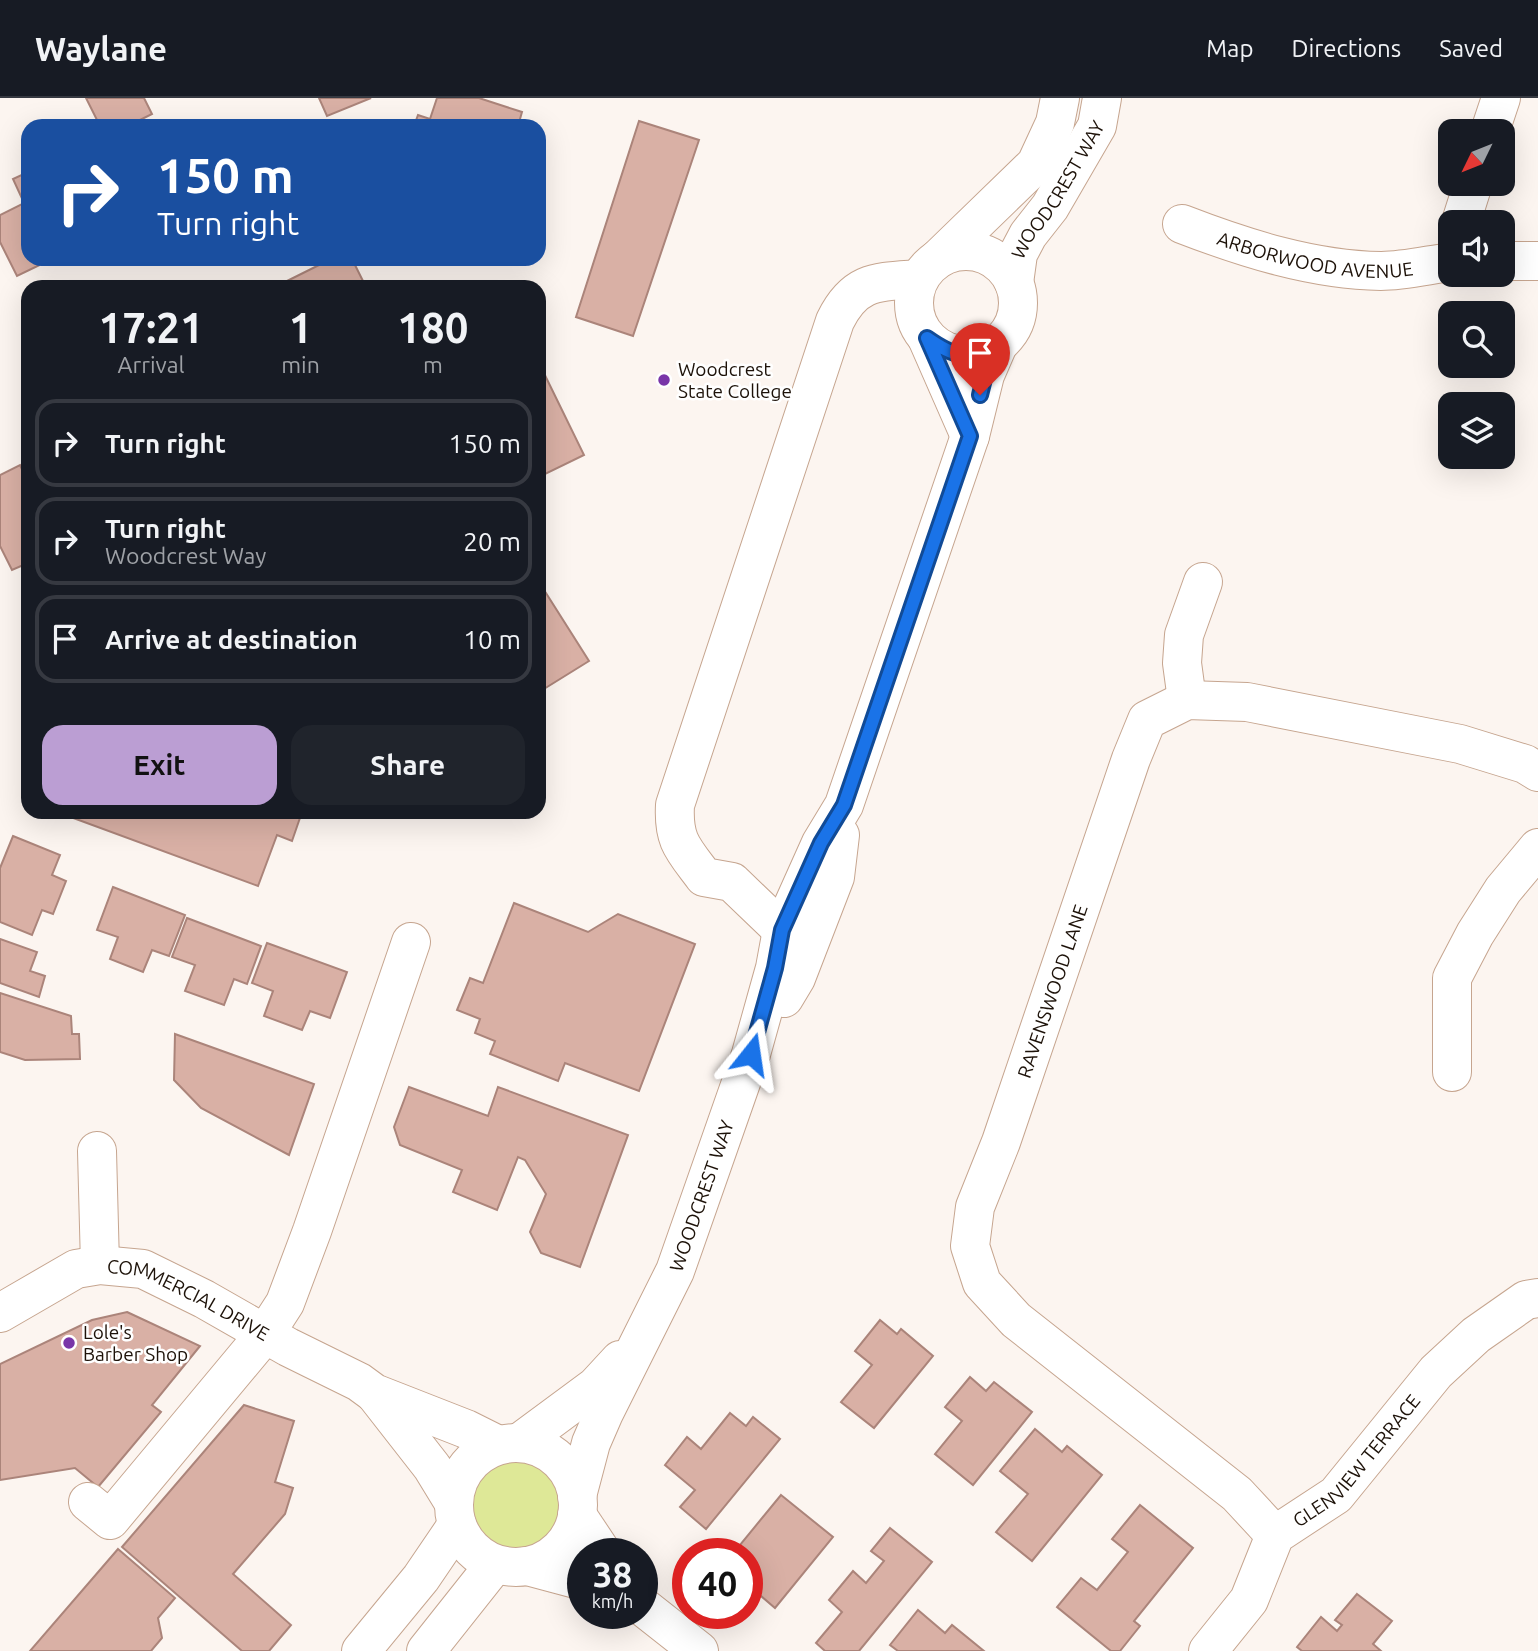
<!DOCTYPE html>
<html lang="en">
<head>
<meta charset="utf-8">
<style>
  :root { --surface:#171b24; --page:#20242c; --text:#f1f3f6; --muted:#9ea1a6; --line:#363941; --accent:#bb9ed3 }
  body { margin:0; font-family:Ubuntu,sans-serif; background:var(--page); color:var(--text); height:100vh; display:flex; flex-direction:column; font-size:26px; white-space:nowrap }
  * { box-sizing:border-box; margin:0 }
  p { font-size:23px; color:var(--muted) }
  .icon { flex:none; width:38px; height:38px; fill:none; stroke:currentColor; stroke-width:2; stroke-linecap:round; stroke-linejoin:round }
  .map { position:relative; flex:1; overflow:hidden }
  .panel { position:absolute; left:21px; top:182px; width:525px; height:539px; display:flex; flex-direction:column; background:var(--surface); border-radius:21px; box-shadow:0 7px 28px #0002 }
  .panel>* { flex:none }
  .hud { position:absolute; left:21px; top:21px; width:525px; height:147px; border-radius:21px; box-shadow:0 7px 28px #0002; background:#1a4fa0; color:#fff; overflow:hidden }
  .needle { width:46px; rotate:227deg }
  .buttons { position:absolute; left:1438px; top:21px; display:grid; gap:14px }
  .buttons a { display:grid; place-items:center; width:77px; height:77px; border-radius:14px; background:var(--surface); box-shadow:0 7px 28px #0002; font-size:35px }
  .speed { position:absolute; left:567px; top:1440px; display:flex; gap:14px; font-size:35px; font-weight:700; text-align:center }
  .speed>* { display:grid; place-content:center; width:91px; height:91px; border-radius:50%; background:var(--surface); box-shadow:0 7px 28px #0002; line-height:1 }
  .speed small { font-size:18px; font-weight:400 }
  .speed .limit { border:10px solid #d22; background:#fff; color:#111 }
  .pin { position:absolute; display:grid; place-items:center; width:60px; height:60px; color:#fff; margin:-72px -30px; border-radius:50% 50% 50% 0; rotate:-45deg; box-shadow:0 0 7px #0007 }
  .pin .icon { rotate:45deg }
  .me { position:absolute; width:77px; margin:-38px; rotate:15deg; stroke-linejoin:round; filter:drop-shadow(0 0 5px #0008) }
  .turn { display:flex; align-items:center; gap:24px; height:147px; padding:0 21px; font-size:32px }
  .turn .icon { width:91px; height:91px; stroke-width:2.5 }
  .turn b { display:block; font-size:49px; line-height:60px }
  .eta { display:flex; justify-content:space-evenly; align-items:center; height:119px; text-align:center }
  .eta b { font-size:42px; font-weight:700; line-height:49px }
  .primary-button { display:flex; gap:14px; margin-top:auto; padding:14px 21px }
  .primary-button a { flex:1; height:80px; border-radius:21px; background:var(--accent); color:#111; font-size:28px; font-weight:700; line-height:80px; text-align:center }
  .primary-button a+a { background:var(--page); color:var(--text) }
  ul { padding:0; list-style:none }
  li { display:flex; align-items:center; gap:21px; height:88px; margin:0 14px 10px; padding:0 7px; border:4px solid var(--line); border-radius:21px }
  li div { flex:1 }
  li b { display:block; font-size:26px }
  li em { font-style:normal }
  header { display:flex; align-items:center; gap:42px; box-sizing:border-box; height:98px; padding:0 35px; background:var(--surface); border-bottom:2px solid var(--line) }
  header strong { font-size:33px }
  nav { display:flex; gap:38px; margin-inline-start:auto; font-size:24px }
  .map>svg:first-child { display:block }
  .green { fill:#dee897 }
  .building { fill:#d9b0a5; stroke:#ab847a; stroke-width:2 }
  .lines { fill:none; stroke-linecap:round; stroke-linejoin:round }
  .minor-casing { stroke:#c6a58f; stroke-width:40 }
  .minor { stroke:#fff; stroke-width:38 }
  .route-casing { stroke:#114b97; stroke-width:18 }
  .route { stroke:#1a73e8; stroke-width:12 }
  .poi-dot { fill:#7935a8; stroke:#fff; stroke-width:2.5 }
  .labels { text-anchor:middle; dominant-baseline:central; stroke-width:5; stroke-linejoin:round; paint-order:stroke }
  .street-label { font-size:19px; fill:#1d1209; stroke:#fff }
  .poi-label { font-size:19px; fill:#1d1209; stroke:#fff; text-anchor:start }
</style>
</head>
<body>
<header>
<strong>Waylane</strong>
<nav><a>Map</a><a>Directions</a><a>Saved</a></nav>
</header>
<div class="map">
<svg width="1538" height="1553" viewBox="0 0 1538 1553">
  <rect width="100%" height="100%" fill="#fcf5f0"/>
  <circle class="green" cx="515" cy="1407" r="45"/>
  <g class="building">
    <polygon points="86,0 144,0 152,16 128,28 100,28"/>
    <polygon points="319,0 371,0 327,18"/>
    <polygon points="437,0 479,0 522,14 518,28 414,28 418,17 430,21"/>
    <polygon points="639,23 699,42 633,238 576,219"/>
    <polygon points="28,74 28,103 24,105 13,81"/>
    <polygon points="28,103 28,161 52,161 17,178 0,144 0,117"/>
    <polygon points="331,161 352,161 366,189 275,189"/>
    <polygon points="539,265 584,357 539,379"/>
    <polygon points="20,367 28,384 28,465 12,472 0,448 0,377"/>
    <polygon points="539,484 589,563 539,594"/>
    <polygon points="57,714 302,714 292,743 277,737 258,788"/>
    <polygon points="13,738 60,757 52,777 66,783 53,816 42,812 32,837 0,824 0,770"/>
    <polygon points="113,789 185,817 169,858 152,852 143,874 110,861 118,839 97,832"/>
    <polygon points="514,805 588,834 618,816 695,846 639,993 565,965 558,983 490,956 495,943 475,935 480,921 457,912 470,880 483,885"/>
    <polygon points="187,820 261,848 247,886 234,881 224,907 185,893 195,867 172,859"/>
    <polygon points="0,841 37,854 30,873 45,878 39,899 0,885"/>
    <polygon points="267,845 347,874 330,920 310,913 302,932 264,918 273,893 252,885"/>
    <polygon points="0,895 71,918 72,936 79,936 80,961 25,962 0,954"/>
    <polygon points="175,936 314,986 289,1057 201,1010 174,982"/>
    <polygon points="409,989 488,1018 498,989 628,1037 580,1169 541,1155 530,1134 546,1096 525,1062 518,1059 497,1112 453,1094 462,1072 400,1047 394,1029"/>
    <polygon points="127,1214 200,1248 152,1307 161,1314 98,1389 75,1370 0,1382 0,1266 92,1222"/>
    <polygon points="880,1222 897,1236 901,1231 933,1258 874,1330 841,1304 872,1267 855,1253"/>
    <polygon points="970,1279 986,1293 994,1284 1032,1314 973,1387 935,1356 962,1323 945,1309"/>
    <polygon points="244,1307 294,1323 275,1384 293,1390 285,1416 233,1476 291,1527 269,1553 242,1553 122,1449"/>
    <polygon points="730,1315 746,1328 753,1319 780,1341 706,1431 680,1409 695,1392 665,1367 687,1339 701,1351"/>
    <polygon points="1035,1331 1062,1354 1067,1348 1102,1377 1032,1463 996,1434 1028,1396 1000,1373"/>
    <polygon points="781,1397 833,1439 775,1510 747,1486 747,1475 753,1468 747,1463 747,1456 739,1456 735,1453"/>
    <polygon points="1140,1407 1193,1450 1134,1523 1140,1528 1120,1553 1111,1553 1057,1509 1081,1480 1097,1492 1128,1454 1112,1441"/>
    <polygon points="890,1430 932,1464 859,1553 825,1553 816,1545 842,1514 829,1502 853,1473 866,1485 884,1463 871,1453"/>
    <polygon points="118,1451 175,1500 158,1520 162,1540 151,1553 30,1553"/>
    <polygon points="1357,1496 1392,1523 1373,1546 1381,1553 1302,1553 1297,1549 1321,1519 1337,1533 1342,1527 1335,1522"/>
    <polygon points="918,1512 945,1535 952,1527 984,1553 898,1553 890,1547"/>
  </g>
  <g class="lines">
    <defs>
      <g id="minor">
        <polyline points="1490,33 1501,0"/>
        <polyline points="1461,124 1473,86"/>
        <path id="s1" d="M1182 126C1244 150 1313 172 1381 173 1404 173 1428 167 1451 164"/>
        <circle cx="966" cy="205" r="52"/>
        <polyline points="939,160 1036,66 1055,25 1060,0"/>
        <polyline points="1503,163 1538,163"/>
        <path id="s2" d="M1014 185 1018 156 1028 137 1050 109 1097 28 1102 0"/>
        <polyline points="927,240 970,338"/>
        <polyline points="1187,602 1182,565 1184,537 1203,484"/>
        <path d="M782 832 732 784 704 779C683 751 673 743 675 707L835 223C855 182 877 184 919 181"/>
        <polyline points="784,900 796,880 835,779 840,737"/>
        <polyline points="1452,974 1452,880 1475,836 1503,792 1538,750"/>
        <polyline points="97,1053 100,1167"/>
        <path id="s3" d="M0 1215 76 1171 100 1167 143 1171 204 1201 288 1249 359 1284 374 1295 466 1331 498 1347"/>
        <polyline points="375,1296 432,1369 454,1405"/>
        <polyline points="519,1345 596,1288 620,1262"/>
        <circle cx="516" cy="1407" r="62"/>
        <path id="s4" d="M577 1398 591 1345 604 1315 675 1173 751 956 775 870 782 832 821 745 844 707 970 338 985 277 998 247"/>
        <polyline points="88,1404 110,1422 265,1236 285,1205 312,1133 411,844"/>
        <polyline points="577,1417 603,1456"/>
        <path id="s5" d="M1275 1437 1237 1396 1016 1222 982 1185 970 1148 975 1109 1001 1044 1131 661 1147 622 1187 602 1247 604 1460 646 1525 666 1538 674"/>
        <polyline points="527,1468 583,1483"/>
        <polyline points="642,1508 699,1553"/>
        <polyline points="361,1553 421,1480 457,1427"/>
        <polyline points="426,1553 495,1466"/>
        <path id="s6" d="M1208 1553 1249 1502 1275 1437 1336 1397 1436 1274 1476 1237 1526 1202 1538 1200"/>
      </g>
    </defs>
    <use href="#minor" class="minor-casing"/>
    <use href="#minor" class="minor"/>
  </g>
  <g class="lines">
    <defs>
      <path id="route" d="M751 956 775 870 782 832 821 745 844 707 970 338 927 240C954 259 967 263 998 247L985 277 980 297"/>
    </defs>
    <use href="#route" class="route-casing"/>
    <use href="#route" class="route"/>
  </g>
  <g class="poi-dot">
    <circle cx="664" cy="282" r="7"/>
    <circle cx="69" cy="1245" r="7"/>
  </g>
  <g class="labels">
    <g class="street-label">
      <text stroke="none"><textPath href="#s2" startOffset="105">WOODCREST WAY</textPath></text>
      <text stroke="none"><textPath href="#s1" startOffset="138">ARBORWOOD AVENUE</textPath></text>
      <text stroke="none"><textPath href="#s5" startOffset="695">RAVENSWOOD LANE</textPath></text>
      <text stroke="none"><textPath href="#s4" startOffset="326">WOODCREST WAY</textPath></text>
      <text stroke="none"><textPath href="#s3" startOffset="208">COMMERCIAL DRIVE</textPath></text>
      <text stroke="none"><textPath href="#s6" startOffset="247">GLENVIEW TERRACE</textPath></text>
    </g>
    <g class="poi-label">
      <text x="678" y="271">Woodcrest<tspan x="678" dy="22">State College</tspan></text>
      <text x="83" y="1234">Lole's<tspan x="83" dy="22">Barber Shop</tspan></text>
    </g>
  </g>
</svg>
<div class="buttons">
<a><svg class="needle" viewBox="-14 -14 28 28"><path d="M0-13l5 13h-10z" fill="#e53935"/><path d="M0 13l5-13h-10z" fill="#9ea1a6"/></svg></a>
<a><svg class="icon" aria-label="sound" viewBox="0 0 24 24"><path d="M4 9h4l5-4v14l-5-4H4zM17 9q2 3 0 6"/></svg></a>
<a><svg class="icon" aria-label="search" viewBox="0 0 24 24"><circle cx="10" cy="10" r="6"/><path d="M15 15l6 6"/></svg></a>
<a><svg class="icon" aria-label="layers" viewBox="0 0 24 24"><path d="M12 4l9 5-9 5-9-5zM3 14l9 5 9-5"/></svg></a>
</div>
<div class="speed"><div>38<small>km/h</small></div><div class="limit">40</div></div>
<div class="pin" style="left:980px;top:297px;background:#d93025"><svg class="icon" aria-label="arrive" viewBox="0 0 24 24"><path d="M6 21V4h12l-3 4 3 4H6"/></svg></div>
<svg class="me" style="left:751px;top:956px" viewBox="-20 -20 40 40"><path d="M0-17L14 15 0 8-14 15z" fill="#1a73e8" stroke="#fff" stroke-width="4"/></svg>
<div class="hud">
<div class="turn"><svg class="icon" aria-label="right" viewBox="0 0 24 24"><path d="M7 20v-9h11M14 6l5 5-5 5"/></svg><div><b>150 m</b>Turn right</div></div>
</div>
<section class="panel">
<div class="eta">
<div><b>17:21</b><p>Arrival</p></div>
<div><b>1</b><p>min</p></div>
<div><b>180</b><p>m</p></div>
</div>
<ul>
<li><svg class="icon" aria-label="right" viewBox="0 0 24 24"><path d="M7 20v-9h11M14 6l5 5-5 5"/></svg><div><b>Turn right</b></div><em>150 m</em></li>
<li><svg class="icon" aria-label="right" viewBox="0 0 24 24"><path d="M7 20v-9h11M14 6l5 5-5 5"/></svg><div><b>Turn right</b><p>Woodcrest Way</p></div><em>20 m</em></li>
<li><svg class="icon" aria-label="arrive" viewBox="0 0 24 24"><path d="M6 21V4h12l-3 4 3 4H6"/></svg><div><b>Arrive at destination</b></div><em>10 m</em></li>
</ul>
<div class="primary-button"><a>Exit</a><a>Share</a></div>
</section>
</div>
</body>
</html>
